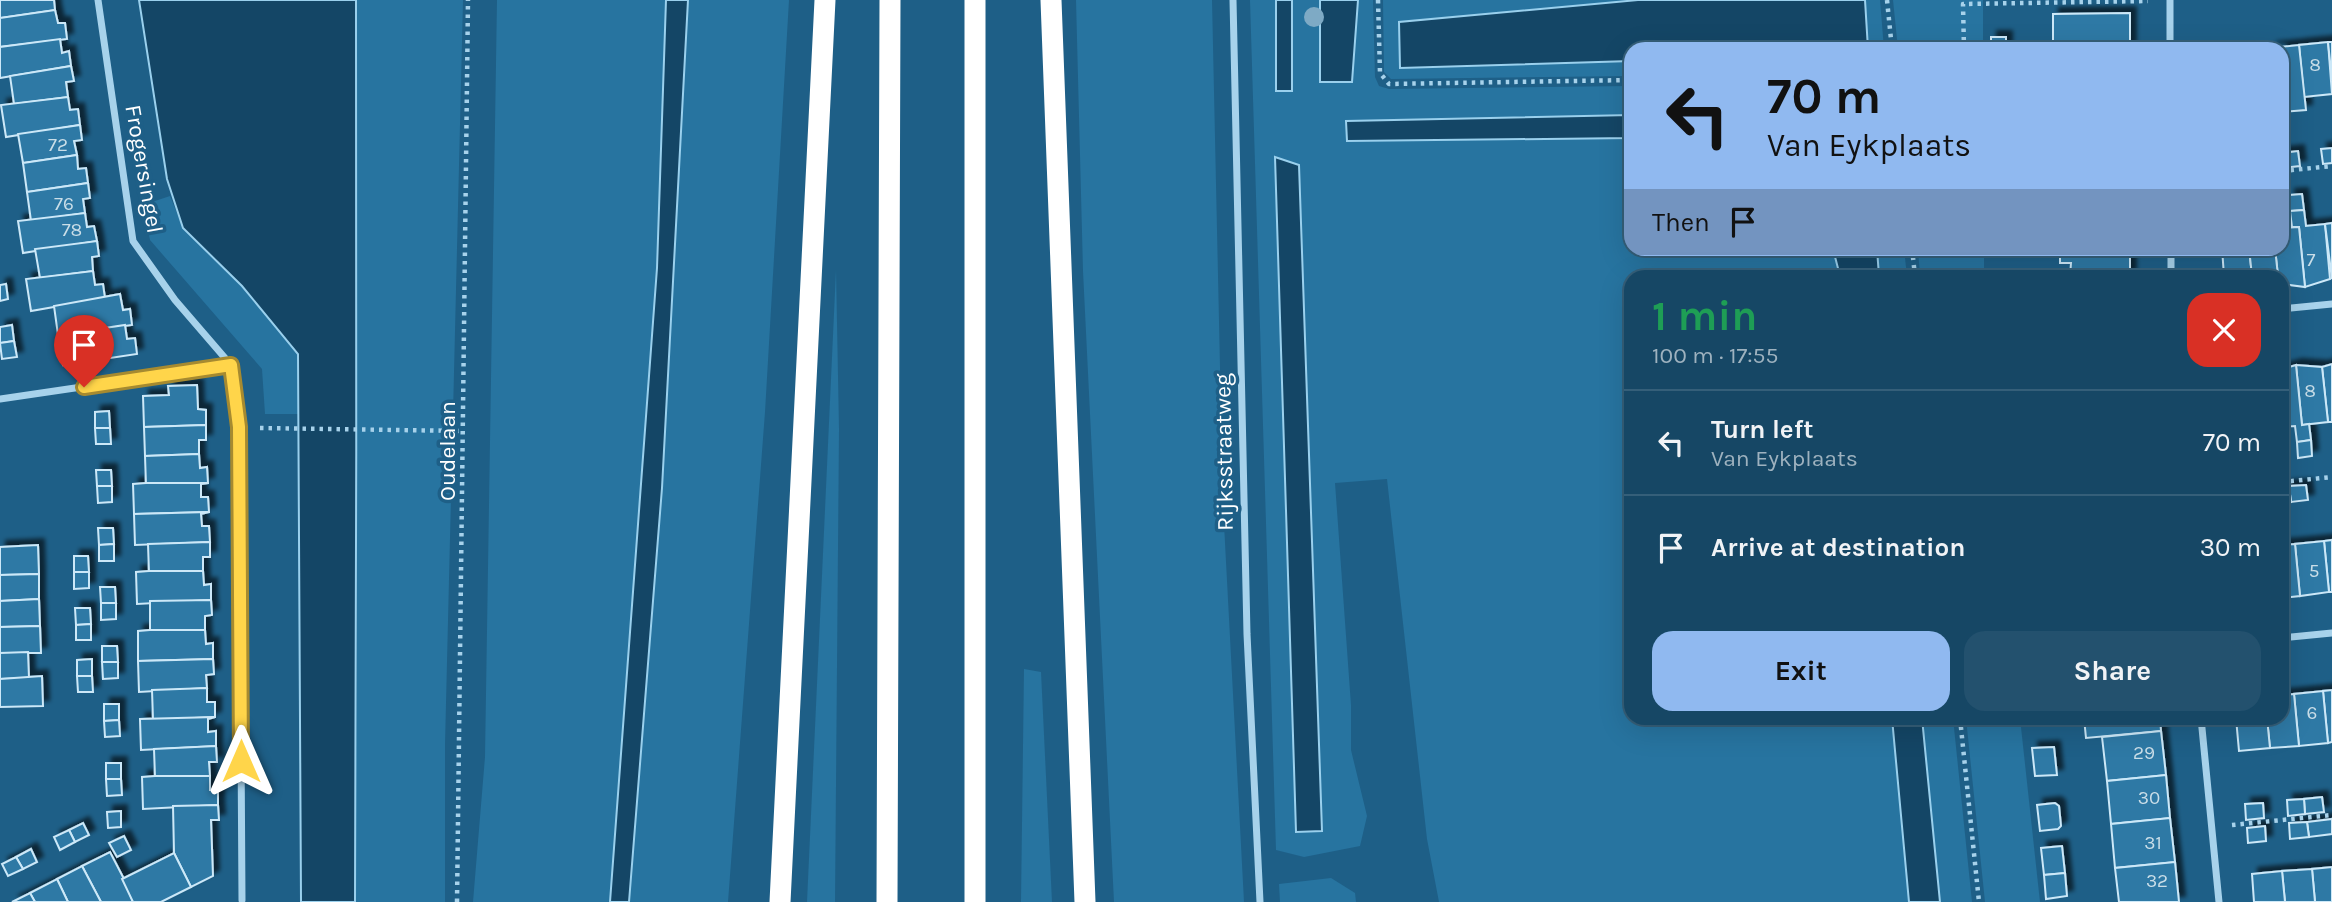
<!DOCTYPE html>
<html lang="en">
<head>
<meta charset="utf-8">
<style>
  :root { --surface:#164765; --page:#23516e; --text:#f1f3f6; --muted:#9eb2bf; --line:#355f79; --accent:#90b9f0 }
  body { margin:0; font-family:Karla,sans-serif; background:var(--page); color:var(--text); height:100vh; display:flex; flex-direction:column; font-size:26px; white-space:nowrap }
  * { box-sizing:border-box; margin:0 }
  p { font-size:23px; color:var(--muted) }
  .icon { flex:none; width:38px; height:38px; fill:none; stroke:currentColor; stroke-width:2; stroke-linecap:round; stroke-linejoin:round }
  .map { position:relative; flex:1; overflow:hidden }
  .drawer { position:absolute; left:1624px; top:270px; width:665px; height:455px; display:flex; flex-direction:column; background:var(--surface); border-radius:21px; box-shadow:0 7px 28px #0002,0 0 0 2px var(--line) }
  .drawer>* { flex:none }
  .top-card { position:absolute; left:1624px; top:42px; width:665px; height:214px; border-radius:21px; box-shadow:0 7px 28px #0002,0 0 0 2px var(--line); background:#90b9f0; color:#111; overflow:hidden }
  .pin { position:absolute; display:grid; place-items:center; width:60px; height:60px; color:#fff; margin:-72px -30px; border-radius:50% 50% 50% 0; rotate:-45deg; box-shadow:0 0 7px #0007 }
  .pin .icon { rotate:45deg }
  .me { position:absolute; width:77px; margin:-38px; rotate:0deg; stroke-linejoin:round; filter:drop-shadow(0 0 5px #0008) }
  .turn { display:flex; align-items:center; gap:24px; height:147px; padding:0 28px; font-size:32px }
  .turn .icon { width:91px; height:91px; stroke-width:2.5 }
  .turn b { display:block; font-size:49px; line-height:60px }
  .then { display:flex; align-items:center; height:66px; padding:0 28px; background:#0003; gap:14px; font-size:26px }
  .round { display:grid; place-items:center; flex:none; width:74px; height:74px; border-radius:21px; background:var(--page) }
  .summary { display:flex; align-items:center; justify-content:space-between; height:119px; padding:0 28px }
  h1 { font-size:42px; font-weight:700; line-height:52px; color:#1e9e55 }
  .action { display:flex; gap:14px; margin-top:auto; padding:14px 28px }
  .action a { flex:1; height:80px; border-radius:21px; background:var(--accent); color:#111; font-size:28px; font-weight:700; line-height:80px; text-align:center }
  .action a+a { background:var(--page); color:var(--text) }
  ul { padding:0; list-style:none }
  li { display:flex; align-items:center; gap:21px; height:105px; padding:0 28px; border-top:2px solid var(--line) }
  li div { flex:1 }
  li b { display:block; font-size:26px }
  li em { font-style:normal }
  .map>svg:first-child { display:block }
  .green { fill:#2774a0; fill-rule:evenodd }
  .water { fill:#144666; stroke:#9ad0ed; stroke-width:2 }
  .building { fill:#2d79a5; stroke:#cce8f8; stroke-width:2; filter:url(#shadow) }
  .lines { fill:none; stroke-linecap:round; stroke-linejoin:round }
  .path { stroke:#a7d2eb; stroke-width:4.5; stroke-dasharray:3.5 5; stroke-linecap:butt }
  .street { stroke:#a7d2eb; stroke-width:7 }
  .highway { stroke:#fff; stroke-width:21 }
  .tree { fill:#7eaac5 }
  .route-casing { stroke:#a68a30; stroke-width:18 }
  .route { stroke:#ffd54a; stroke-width:12 }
  .labels { text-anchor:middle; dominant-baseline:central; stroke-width:7; stroke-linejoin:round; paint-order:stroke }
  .number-label { font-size:19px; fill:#cadee8 }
  .street-label { font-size:23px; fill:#fff; stroke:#1e5f87 }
</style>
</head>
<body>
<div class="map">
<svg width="2332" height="902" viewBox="0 0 2332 902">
  <defs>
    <filter id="shadow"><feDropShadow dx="6" dy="-6" stdDeviation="2" flood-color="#0009"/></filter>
  </defs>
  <rect width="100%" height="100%" fill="#1e5f87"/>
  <g class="green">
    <path d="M356 0H463L445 745V902H355C358 601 355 301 356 0Z"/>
    <polygon points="497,0 666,0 657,268 610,902 473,902 485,757"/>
    <polygon points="688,0 789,0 765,412 728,902 629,902 662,488"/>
    <polygon points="1076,0 1212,0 1223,505 1244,902 1114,902 1083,271"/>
    <path d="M1250 0H1276V91H1292V0H1320V81L1352 82 1358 0H1373L1375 77 1379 86 1389 89 1631 86V115L1347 121 1348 141 1631 138V248L1833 249 1840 276H1631V718H1892L1909 902H1439L1427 839 1387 479 1335 483 1351 705V750L1367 816 1360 846 1304 857 1276 850ZM1275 157 1299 166 1321 831 1296 832Z"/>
    <polygon points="1383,0 1638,0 1399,23 1400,68 1631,61 1631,76 1391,79 1384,72"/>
    <polygon points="1865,0 1880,0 1884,49 1868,49"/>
    <polygon points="1893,0 1983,0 1983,49 1898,49"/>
    <polygon points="170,196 183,228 242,286 298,354 298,414 265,414 262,369 150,240 143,205"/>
    <polygon points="1877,249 1904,249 1907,276 1879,276"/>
    <polygon points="1918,249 1984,249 1984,270 1963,272 1963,276 1920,276"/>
    <polygon points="836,270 839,429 835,902 807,902"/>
    <polygon points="1024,669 1041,672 1052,902 1021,902"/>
    <polygon points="1922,718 1953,718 1972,902 1940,902"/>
    <polygon points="1966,718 2020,718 2040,902 1985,902"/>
    <polygon points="1331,878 1355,893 1356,902 1280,902 1279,884"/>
  </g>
  <g class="water">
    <path d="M139 0H356C355 301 358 601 355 902H301L298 354 242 286 183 228 167 179Z"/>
    <polygon points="666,0 688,0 662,488 629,902 610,902 657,268"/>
    <rect x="1276" y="0" width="16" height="91"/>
    <polygon points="1320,0 1358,0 1352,82 1320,82"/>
    <polygon points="1638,0 1865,0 1868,49 1631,49 1631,61 1400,68 1399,22"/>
    <polygon points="1631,115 1631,138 1347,141 1346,121"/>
    <polygon points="1275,157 1299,165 1322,831 1296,832"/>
    <polygon points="1833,249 1877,249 1879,276 1840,276"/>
    <polygon points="1892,718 1922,718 1940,902 1909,902"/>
  </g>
  <g class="building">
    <polygon points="0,0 54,0 55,10 0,18"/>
    <polygon points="55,10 58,23 65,23 67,39 0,47 0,18"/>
    <polygon points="2130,13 2130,49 2053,49 2053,14"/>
    <rect x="1991" y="37" width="15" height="12"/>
    <polygon points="60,39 62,53 69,51 71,66 0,78 0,47"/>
    <polygon points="2328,42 2332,94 2304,97 2299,45"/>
    <polygon points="2328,42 2332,42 2332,80"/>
    <polygon points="2299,45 2306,110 2282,112 2282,49 2270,48"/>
    <polygon points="71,66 74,81 66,82 68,97 14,104 10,76"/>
    <polygon points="68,97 70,110 78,109 80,125 6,137 1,105"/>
    <polygon points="80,125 82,140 74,141 77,155 23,163 18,134"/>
    <polygon points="2332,148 2332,163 2323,164 2321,149"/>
    <polygon points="2298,151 2300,166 2282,168 2282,153"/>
    <polygon points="77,155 78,169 86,168 88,183 27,192 23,163"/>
    <polygon points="88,183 90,198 83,199 85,213 31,221 27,192"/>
    <polygon points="2302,194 2304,210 2290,211 2289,195"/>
    <polygon points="2304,210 2306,226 2325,224 2330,279 2305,287 2299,227 2292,227 2290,211"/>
    <polygon points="85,213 87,227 94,226 97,241 23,253 18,221"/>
    <polygon points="2332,223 2332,279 2325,224"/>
    <polygon points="2299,227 2305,287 2282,284 2282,276 2278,276 2275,248 2282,248 2282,228"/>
    <polygon points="97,241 99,256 92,257 93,271 40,278 35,249"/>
    <polygon points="2060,248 2130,248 2130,276 2070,276 2071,263 2060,263"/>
    <polygon points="2222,248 2249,248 2252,276 2224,276"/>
    <polygon points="2249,248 2275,248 2278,276 2252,276"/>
    <polygon points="93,271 95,285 103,284 105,298 31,311 26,279"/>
    <polygon points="6,284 8,299 0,301 0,285"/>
    <polygon points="120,294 123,310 130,309 132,325 58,335 54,306"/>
    <polygon points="12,325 14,341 0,343 0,327"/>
    <polygon points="125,325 127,339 135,338 137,354 63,365 58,335"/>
    <polygon points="14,341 17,357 2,359 0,343"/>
    <polygon points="2332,364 2332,422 2328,422 2322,367"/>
    <polygon points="2296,365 2322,367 2328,422 2302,425"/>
    <polygon points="2296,365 2302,425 2309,424 2311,440 2297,442 2295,426 2282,427 2282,369"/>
    <polygon points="197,385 198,409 206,410 206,425 144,427 143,396 169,395 168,386"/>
    <polygon points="109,411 110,428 95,428 95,412"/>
    <polygon points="206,425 206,440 199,440 199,454 145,456 144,427"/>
    <polygon points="95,428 110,428 111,444 96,444"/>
    <polygon points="2311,440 2312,456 2298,458 2297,442"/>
    <polygon points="199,454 200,468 207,467 208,483 146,485 145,456"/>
    <polygon points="96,470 111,470 112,486 97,486"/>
    <polygon points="146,483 208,483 201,484 201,497 208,497 209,512 134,514 133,484"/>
    <polygon points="2306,485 2308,500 2291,502 2289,486"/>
    <polygon points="97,486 112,486 112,502 98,503"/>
    <polygon points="2289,486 2291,502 2282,503 2282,487"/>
    <polygon points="209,512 201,514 202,526 209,526 210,542 135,545 134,514"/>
    <polygon points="98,528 113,528 114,544 99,545"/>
    <polygon points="2332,540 2332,592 2329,592 2324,541"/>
    <polygon points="2324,541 2329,592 2300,596 2295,544"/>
    <polygon points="210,542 210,557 203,557 203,571 149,573 148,544"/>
    <polygon points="114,544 114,561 99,561 99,545"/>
    <polygon points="2295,544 2300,596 2282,598 2282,545"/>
    <polygon points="38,545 39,574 0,575 0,547"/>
    <polygon points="74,556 88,556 89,572 74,572"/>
    <polygon points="149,571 203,571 204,585 211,584 211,600 137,604 136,572"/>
    <polygon points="74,572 89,572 89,588 74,589"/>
    <polygon points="39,574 39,599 0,601 0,575"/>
    <polygon points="100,587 115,587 116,603 101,603"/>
    <polygon points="39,599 40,626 0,627 0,601"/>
    <polygon points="211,600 212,615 205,616 205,630 150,632 150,601"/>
    <polygon points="101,603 116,603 116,619 101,620"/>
    <polygon points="75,608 90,608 91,624 76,625"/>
    <polygon points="91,624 91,640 76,640 76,625"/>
    <polygon points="40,626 41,653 0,653 0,627"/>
    <polygon points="150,630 205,630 206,644 213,643 213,659 138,661 138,631"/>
    <polygon points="102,646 117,646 118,662 102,662"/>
    <polygon points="28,652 29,678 0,679 0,653"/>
    <polygon points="92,659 92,676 77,676 77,660"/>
    <polygon points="213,659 214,674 206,675 207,688 139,692 138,661"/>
    <polygon points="102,662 118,662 118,678 103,679"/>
    <polygon points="42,676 43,706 0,707 0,679"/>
    <polygon points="77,676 92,676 93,692 78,692"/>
    <polygon points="207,688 207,702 215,702 215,717 153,720 152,690"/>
    <polygon points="2332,690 2332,742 2328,743 2323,691"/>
    <polygon points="2323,691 2328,743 2299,746 2294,694"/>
    <polygon points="2294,694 2299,746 2270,748 2267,718 2282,718 2282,695"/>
    <polygon points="104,704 119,704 119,720 104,721"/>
    <polygon points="215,717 208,719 208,732 216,731 216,746 141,750 140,719"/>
    <polygon points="2084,718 2160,718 2161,731 2086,738"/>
    <polygon points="2236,718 2267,718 2270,748 2239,751"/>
    <polygon points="119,720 120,736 105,737 104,721"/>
    <polygon points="2161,731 2166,775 2107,781 2102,737"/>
    <polygon points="216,746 217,762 209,762 210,776 155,777 154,749"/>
    <polygon points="2054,747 2057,775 2035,776 2032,748"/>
    <rect x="106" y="763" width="15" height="16"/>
    <polygon points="2166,775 2170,818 2111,824 2107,781"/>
    <polygon points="155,776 210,776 210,790 218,790 218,805 143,809 142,777"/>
    <polygon points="106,779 121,779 122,795 107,796"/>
    <polygon points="2322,797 2324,812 2305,814 2304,799"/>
    <polygon points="2304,799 2305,814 2288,816 2287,800"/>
    <polygon points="2055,803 2059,806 2061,826 2058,829 2040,831 2037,805"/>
    <polygon points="2263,803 2264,818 2246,820 2245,804"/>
    <polygon points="218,805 219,820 211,820 213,876 191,887 174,853 173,806"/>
    <polygon points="121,811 121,827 108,828 107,812"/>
    <polygon points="2170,818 2175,862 2115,868 2111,824"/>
    <polygon points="2332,819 2332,834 2309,837 2307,822"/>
    <polygon points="2307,822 2309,837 2290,839 2289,823"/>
    <polygon points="83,823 89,835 75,842 69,830"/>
    <polygon points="2265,826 2266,841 2248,843 2247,828"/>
    <polygon points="69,830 75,842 60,850 54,837"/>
    <polygon points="124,836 131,850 117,857 109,843"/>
    <polygon points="2062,846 2065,873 2044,875 2041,848"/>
    <polygon points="31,849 37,862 23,869 16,857"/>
    <polygon points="110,852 124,879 133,902 101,902 82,866"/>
    <polygon points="174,853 191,887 161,902 133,902 122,879"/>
    <polygon points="16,857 23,869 8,876 2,864"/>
    <polygon points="2175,862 2179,902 2119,902 2115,868"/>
    <polygon points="82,866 101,902 68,902 57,879"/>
    <polygon points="2332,867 2332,902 2315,902 2312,869"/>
    <polygon points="2312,869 2315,902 2285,902 2282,871"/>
    <polygon points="2282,871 2285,902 2254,902 2252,874"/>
    <polygon points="2065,873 2067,896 2046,899 2044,875"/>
    <polygon points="57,879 68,902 35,902 30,893"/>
    <polygon points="30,893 35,902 12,902"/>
  </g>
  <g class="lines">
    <g class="path">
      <polyline points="1378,0 1380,73 1389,84 1631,80"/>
      <polyline points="1887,0 1892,49"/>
      <polyline points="1964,49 1963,4 2148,1"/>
      <polyline points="2282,171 2332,166"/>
      <polyline points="1912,248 1915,276"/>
      <polyline points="260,428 464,431"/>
      <polyline points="2282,482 2332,477"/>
      <polyline points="1960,718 1979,902"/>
      <polyline points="2232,825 2332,815"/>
      <polyline points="457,902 468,0"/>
    </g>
    <g class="street">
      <polyline points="98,0 133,241 175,300 231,365 239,427 242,900"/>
      <polyline points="1233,0 1247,634 1260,902"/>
      <polyline points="2170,0 2170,49"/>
      <polyline points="2171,248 2171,276"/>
      <polyline points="2282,309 2332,304"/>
      <polyline points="0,399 231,365"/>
      <polyline points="2282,638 2332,633"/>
      <polyline points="2201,718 2219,902"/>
    </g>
    <g class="highway">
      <polyline points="1051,0 1085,902"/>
      <polyline points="780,902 825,0"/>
      <polyline points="887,902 890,0"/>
      <polyline points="975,902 975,0"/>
    </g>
  </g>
  <circle class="tree" cx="1314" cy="17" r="10"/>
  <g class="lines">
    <defs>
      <polyline id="route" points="84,387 231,365 239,427 241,761"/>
    </defs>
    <use href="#route" class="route-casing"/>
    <use href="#route" class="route"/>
  </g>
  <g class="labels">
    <g class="number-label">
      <text x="2315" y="65">8</text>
      <text x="58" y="145">72</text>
      <text x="64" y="204">76</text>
      <text x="72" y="230">78</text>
      <text x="2311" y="260">7</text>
      <text x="2310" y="391">8</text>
      <text x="2314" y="571">5</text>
      <text x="2312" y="713">6</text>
      <text x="2144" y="753">29</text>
      <text x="2149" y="798">30</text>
      <text x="2153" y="843">31</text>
      <text x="2157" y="881">32</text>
    </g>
    <g class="street-label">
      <text transform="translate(144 169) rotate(80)">Frogersingel</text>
      <text transform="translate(447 451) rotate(-90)">Oudelaan</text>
      <text transform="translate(1224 452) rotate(-91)">Rijksstraatweg</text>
    </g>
  </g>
</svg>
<div class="pin" style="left:84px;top:387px;background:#d93025"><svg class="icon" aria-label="arrive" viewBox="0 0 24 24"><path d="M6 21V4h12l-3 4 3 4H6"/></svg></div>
<svg class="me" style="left:241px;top:761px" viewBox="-20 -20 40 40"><path d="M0-17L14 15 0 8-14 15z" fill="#ffd54a" stroke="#fff" stroke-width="4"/></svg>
<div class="top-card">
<div class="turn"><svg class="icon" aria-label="left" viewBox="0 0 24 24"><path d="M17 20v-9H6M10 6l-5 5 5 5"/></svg><div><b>70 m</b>Van Eykplaats</div></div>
<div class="then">Then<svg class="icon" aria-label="arrive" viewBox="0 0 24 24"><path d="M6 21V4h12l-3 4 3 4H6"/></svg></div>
</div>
<section class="drawer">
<div class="summary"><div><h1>1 min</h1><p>100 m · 17:55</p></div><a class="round" style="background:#d93025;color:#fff"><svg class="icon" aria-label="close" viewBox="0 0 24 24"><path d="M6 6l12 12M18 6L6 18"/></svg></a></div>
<ul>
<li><svg class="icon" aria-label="left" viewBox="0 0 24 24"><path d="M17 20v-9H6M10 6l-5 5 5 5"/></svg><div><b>Turn left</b><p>Van Eykplaats</p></div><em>70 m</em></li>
<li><svg class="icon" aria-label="arrive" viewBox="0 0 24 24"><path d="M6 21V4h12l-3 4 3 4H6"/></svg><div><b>Arrive at destination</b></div><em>30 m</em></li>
</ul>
<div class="action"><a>Exit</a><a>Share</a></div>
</section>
</div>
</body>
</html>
